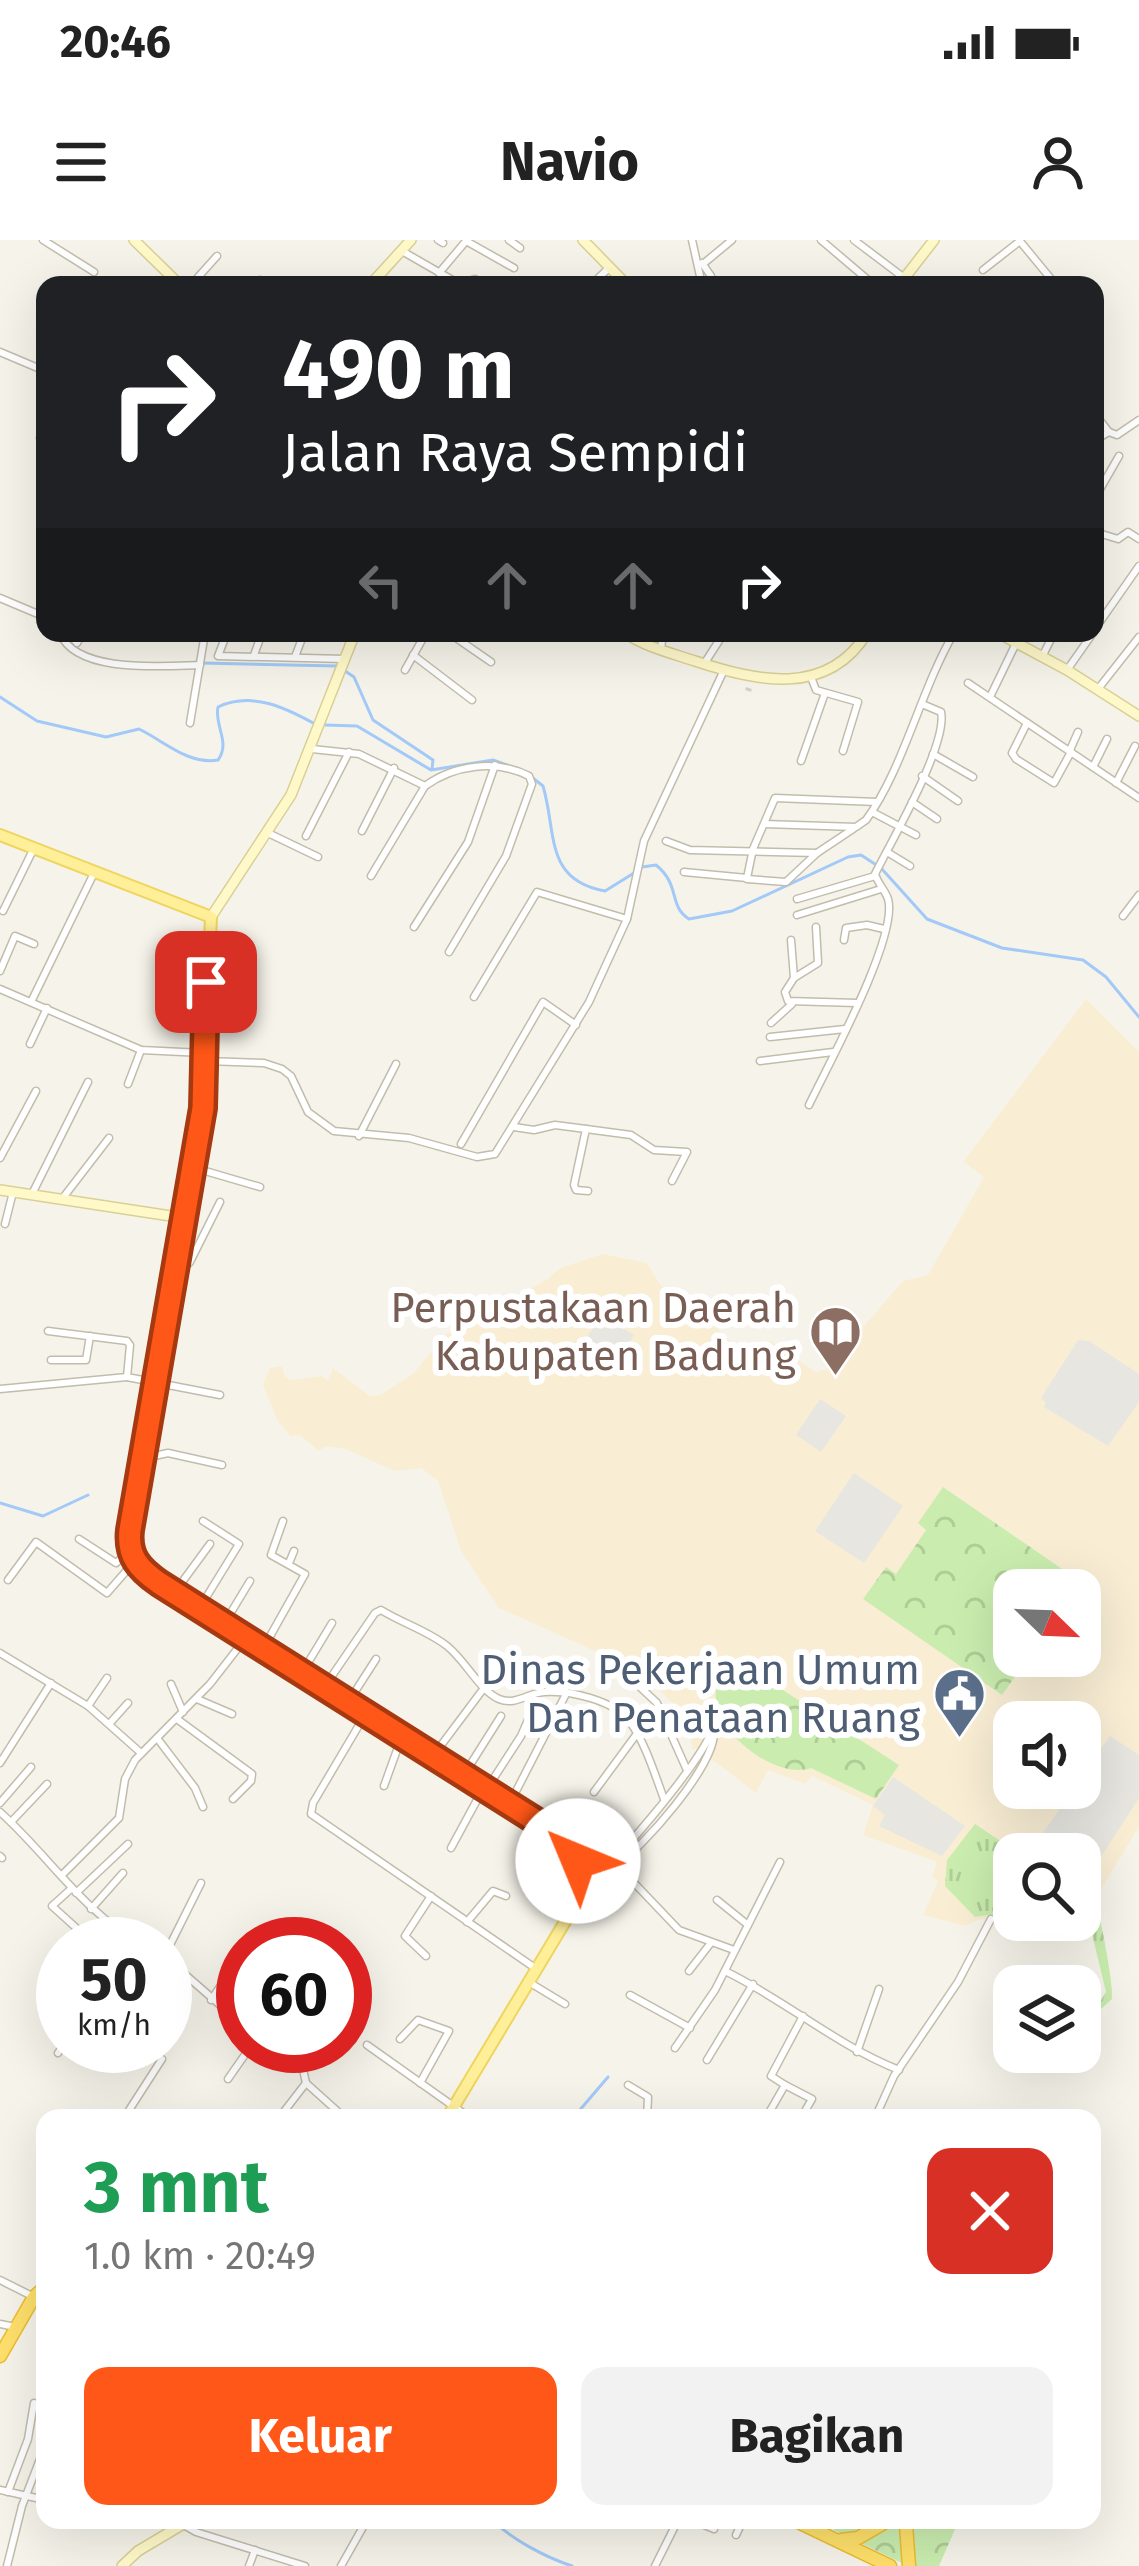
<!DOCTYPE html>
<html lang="id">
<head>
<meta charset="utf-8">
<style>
  :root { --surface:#fff; --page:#f2f2f2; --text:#222; --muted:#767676; --accent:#ff5717 }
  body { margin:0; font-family:"Fira Sans",sans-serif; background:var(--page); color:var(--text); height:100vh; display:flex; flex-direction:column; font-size:45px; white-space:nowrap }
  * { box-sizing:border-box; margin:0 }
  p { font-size:39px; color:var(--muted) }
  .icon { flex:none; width:66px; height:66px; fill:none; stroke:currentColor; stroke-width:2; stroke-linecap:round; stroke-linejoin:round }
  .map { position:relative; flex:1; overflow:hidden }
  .sheet { position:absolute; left:36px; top:1869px; width:1065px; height:420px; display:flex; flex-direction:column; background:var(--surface); border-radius:24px; box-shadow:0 12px 48px #0002 }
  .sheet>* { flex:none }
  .guide { position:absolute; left:36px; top:36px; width:1068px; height:366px; border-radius:24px; box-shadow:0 12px 48px #0002; background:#202124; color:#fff; overflow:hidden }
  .needle { width:78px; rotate:113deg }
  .fabs { position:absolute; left:993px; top:1329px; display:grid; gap:24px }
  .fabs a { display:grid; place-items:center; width:108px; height:108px; border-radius:24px; background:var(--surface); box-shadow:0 12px 48px #0002; font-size:60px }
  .speed { position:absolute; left:36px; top:1677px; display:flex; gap:24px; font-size:60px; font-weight:700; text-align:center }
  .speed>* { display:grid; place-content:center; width:156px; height:156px; border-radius:50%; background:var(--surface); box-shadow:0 12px 48px #0002; line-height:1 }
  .speed small { font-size:30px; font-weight:400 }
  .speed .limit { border:18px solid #d22; background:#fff; color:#111 }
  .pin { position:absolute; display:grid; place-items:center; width:102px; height:102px; color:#fff; margin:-51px; border-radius:24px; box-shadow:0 6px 18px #0006 }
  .me { position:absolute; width:132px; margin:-66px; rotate:315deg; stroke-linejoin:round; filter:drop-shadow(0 0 9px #0008) }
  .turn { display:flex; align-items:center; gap:42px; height:252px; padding:0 48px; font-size:54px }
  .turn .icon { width:156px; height:156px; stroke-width:2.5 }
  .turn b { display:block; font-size:84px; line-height:102px }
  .lanes { display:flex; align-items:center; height:114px; padding:0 48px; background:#0003; justify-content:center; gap:60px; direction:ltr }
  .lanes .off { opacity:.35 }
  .round { display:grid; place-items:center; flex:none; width:126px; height:126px; border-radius:24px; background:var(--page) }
  .head { display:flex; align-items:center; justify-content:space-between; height:204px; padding:0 48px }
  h1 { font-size:72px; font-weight:700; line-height:90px; color:#1e9e55 }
  .primary-button { display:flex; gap:24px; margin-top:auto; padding:24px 48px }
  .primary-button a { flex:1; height:138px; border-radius:24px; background:var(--accent); color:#fff; font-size:48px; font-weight:700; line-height:138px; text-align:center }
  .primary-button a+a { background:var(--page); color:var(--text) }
  .status { display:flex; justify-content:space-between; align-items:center; height:84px; padding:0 60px; background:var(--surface); direction:ltr }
  .status svg { height:33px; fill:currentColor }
  header { display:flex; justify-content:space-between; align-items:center; height:156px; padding:0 48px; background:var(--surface); font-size:54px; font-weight:700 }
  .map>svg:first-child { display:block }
  .commercial { fill:#f9eed4; fill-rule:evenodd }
  .grass { fill:url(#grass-tufts) }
  .park { fill:url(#park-crowns) }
  .parking { fill:#e7e6e1 }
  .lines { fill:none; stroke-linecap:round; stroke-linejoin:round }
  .stream { stroke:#a2c9f7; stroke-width:3 }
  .street-tunnel { stroke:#d4d1c6; stroke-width:6; stroke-dasharray:6 3; stroke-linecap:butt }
  .street-casing { stroke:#c2bdab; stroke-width:9 }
  .secondary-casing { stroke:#dad096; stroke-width:12 }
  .primary-casing { stroke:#eed560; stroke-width:14 }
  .highway-casing { stroke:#ebbd2f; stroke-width:15 }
  .street { stroke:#fff; stroke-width:6 }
  .secondary { stroke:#fff9ca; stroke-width:9 }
  .primary { stroke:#ffef99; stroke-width:10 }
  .highway { stroke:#ffe06b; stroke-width:12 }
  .route-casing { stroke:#a6390f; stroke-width:30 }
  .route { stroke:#ff5717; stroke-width:21 }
  .labels { text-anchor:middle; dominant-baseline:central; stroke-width:12; stroke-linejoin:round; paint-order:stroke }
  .education-label { font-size:42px; fill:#785e54; stroke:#fff; text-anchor:end }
  .service-label { font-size:42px; fill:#4e5e75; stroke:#fff; text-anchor:end }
</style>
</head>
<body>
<div class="status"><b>20:46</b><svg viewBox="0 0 49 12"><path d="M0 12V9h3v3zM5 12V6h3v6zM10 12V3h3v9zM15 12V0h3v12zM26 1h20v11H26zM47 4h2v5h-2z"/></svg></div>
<header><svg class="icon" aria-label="menu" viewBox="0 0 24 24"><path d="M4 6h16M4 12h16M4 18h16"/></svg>Navio<svg class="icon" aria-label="person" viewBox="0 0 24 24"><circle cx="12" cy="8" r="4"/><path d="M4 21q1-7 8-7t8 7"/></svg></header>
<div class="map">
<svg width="1139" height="2326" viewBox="0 0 1139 2326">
  <defs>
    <pattern id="grass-tufts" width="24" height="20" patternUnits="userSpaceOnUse" patternTransform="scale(3)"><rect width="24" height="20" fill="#caedaf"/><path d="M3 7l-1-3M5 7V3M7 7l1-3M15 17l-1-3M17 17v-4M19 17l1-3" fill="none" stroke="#afcd97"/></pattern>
    <pattern id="park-crowns" width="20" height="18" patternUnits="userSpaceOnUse" patternTransform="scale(3)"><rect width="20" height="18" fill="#caedaf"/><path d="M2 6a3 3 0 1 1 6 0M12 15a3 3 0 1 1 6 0" fill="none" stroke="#afcd97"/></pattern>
  </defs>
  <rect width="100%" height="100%" fill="#f6f4ea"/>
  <path class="commercial" d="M1086 759 1139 812V1587L1092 1664 1080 1653V1614H1014V1675L977 1680 966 1686 923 1675 938 1641 932 1637 937 1622 863 1595 873 1565 812 1536 805 1544 768 1530 756 1553 697 1508 693 1511 687 1480 657 1447 608 1417 499 1368 461 1311 438 1241 421 1228 395 1231 345 1209 326 1206 319 1211 299 1195 290 1196 277 1180 263 1145 270 1128 282 1126 285 1137 291 1140 322 1136 328 1141 333 1128 370 1156 380 1155 414 1133 446 1094 548 1039 560 1028 603 1014 647 1023 660 1045 690 1062 747 1117 760 1116 771 1101 816 1132 827 1129 903 1041 928 1035 984 937 963 922ZM1014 1350H1080V1416H1014ZM1014 1482H1080V1548H1014Z"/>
  <g class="grass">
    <polygon points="975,1584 1020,1614 1014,1614 1014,1671 975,1677 945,1646 947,1620"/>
    <path d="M1085 1665H1096C1101 1677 1114 1747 1112 1759L1080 1788V1776L1096 1769 1106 1752Z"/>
  </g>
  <g class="park">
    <polygon points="943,1247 1081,1342 1075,1350 1014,1350 1014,1375 1004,1369 1000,1375 1014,1384 1014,1396 1000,1418 1016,1435 1002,1455 863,1359 886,1327 896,1334 926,1290 918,1283"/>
    <path d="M738 1421 899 1525 876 1559 811 1528C766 1544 673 1459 738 1421Z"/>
    <polygon points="837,2280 959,2280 939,2326 908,2326 834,2290"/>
  </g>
  <g class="parking">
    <polygon points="602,1075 634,1095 609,1136 575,1115"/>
    <polygon points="1078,1100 1089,1101 1139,1134 1139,1162 1108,1206 1044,1167 1046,1163 1041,1158"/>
    <polygon points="820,1159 846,1176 821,1212 796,1195"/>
    <polygon points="854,1233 903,1266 864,1323 815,1291"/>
    <polygon points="1110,1496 1139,1515 1139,1558 1095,1626 1043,1593 1074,1548 1080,1548 1080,1539"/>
    <polygon points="893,1537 965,1586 942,1616 879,1586 885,1575 873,1566"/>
  </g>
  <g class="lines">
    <g class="stream">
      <polyline points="202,423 337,426"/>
      <polyline points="345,431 354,437 373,480 433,520 432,529"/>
      <path d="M0 457 37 481 106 497 139 489C164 501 188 525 218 520 231 502 214 486 218 467 252 451 286 468 315 484"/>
      <polyline points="325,485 357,486 431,530 493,520 521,530"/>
      <path d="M529 535 543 546C557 593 544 640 605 651L634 633"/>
      <path d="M642 627 656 625C681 645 668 666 689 679L732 671 848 617 861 615 881 628 927 679 1002 708 1083 720 1106 737 1139 777"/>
      <polyline points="0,1263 43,1276 88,1255"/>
      <polyline points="573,1878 608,1837"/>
      <path d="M492 2280C513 2300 545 2317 572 2326"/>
    </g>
    <polyline class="street-tunnel" points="748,451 749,448"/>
    <defs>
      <g id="street">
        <polyline points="43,0 94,32"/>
        <polyline points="438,0 443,3"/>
        <polyline points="509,0 520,8"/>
        <polyline points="692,0 702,45"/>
        <polyline points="821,0 874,45"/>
        <polyline points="854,0 903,37"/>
        <polyline points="1019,0 1056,45"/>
        <polyline points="402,11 461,45"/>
        <polyline points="702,23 711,36 708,45"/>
        <polyline points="703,24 732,0"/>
        <polyline points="983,30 1020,1"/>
        <polyline points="439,33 466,1 514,28"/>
        <polyline points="461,43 475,39 487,45"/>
        <polyline points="191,45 217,16"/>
        <polyline points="256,45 260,40"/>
        <polyline points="591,45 610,27"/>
        <polyline points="1028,45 1034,45"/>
        <polyline points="0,112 45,131"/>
        <polyline points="1095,174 1109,192"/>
        <polyline points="40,198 45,201"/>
        <polyline points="1095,200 1109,192 1117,195 1139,180"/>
        <polyline points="1095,258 1119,216"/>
        <polyline points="1095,292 1118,299 1128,292 1139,299"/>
        <polyline points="0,358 45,377"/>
        <polyline points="1095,389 1139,326"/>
        <path d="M60 393C76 434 163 426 200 425"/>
        <polyline points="68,393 77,403 83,393"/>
        <polyline points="227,393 218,416 345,419"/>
        <polyline points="449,393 491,422"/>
        <polyline points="504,393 507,396"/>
        <polyline points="661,409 663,393"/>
        <polyline points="254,415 262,393"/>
        <polyline points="413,415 472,460"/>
        <polyline points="1043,415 1054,393"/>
        <polyline points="295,417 304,393"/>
        <polyline points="704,424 724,393"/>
        <polyline points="405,430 426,393"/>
        <polyline points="1067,430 1093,393"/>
        <polyline points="811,437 816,450 858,462 843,511"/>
        <polyline points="968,443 1139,558"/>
        <polyline points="1098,449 1139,397"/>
        <polyline points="990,457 1021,393"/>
        <polyline points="190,483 205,393"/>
        <polyline points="1027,483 1012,513 1016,519 1054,543 1071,512"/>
        <polyline points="312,509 359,514 425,546"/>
        <polyline points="1070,510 1078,492"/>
        <polyline points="933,514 973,537"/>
        <polyline points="801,521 825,453"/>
        <polyline points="1093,527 1107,499"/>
        <polyline points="922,536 958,561"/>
        <polyline points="1116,543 1135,506"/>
        <polyline points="912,562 937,579"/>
        <polyline points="872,572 916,595"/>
        <path d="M764 584 856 587 866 580C903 530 921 449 954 393"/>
        <polyline points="362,591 394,528"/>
        <polyline points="268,593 318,617"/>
        <polyline points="306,596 349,512"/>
        <polyline points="666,601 690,610 817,613"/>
        <polyline points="887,612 910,626"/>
        <polyline points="684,632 747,638 753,609 775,558 877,562"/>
        <path d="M371 636 425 546C454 525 496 519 529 536L532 544 506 616 449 712"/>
        <polyline points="747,639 786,642 817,613 853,589"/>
        <polyline points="797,659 875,636"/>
        <polyline points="3,671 34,608"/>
        <polyline points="797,675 881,649"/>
        <polyline points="1123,676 1139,655"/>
        <polyline points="414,687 468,602 495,525"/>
        <polyline points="791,700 794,738 785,752 788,761 857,763"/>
        <polyline points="844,700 846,688 867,685 884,689"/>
        <polyline points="0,731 15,696 34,704"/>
        <polyline points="794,738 818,723 816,687"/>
        <polyline points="0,749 141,810 203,813"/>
        <polyline points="474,757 537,652 627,679"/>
        <polyline points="31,762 95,631"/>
        <polyline points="771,783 792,764"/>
        <polyline points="770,797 845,789"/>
        <polyline points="30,804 47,768"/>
        <polyline points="206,821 264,823 282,829 291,836 308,872 334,891 409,898 477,917 495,914 589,762 627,679 644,601 724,430"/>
        <polyline points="760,821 833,812"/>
        <polyline points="128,844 141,810"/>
        <path d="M809 865C827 827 899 696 888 659 885 650 878 644 875 634 892 600 948 504 941 472L922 464"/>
        <polyline points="514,887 534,890 555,885 586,889 574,945 576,950 588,951"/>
        <polyline points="586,889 631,895 654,910 687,912 672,941"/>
        <polyline points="359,896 396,824"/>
        <polyline points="461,904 543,762 576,785"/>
        <polyline points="0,918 36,851"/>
        <polyline points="195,928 260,947"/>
        <polyline points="32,954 88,842"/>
        <polyline points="62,959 109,898"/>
        <polyline points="5,984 13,952"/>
        <polyline points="176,1036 190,1022 220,962"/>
        <polyline points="48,1091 127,1101 130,1105 127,1137 220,1155"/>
        <polyline points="51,1120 86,1120 90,1096"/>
        <polyline points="0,1149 127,1137"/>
        <polyline points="145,1218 168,1213 222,1225"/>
        <polyline points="79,1299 116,1323 130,1311"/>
        <polyline points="289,1323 294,1311"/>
        <polyline points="8,1340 36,1302 107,1353 135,1321"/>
        <polyline points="174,1353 210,1304"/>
        <polyline points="199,1369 239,1304 203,1281"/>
        <polyline points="224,1384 250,1341"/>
        <polyline points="264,1407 305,1334 271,1315 283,1281"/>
        <polyline points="0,1413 88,1466 141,1513"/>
        <polyline points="303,1431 332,1383"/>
        <polyline points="171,1444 183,1472"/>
        <path d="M325 1446 375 1373 381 1370C402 1383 428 1391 447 1406 465 1420 480 1451 499 1459 515 1466 528 1453 544 1452 569 1450 614 1460 630 1482 645 1502 655 1535 664 1559"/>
        <polyline points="639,1446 657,1463 686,1528"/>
        <polyline points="197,1459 232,1474"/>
        <polyline points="349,1461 376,1419"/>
        <polyline points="88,1466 107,1438"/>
        <polyline points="365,1475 313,1563 311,1574 535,1728"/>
        <polyline points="177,1479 252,1534 251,1541 233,1559"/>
        <polyline points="110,1483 128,1463"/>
        <polyline points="157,1498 195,1548 203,1567"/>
        <polyline points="433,1516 484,1448"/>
        <polyline points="0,1523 51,1443"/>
        <polyline points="465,1533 501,1476"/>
        <polyline points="384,1546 402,1496"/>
        <polyline points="488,1547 521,1496 531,1473"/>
        <polyline points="594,1552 636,1495"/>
        <polyline points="0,1563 31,1527"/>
        <polyline points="510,1563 567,1452"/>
        <path d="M0 1572C49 1616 83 1672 141 1704"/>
        <polyline points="11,1582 47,1544"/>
        <polyline points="451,1608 483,1549"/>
        <polyline points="579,1612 618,1626 679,1690 734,1710"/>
        <polyline points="0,1616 2,1618"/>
        <path d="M614 1627C642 1609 715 1526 714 1492"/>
        <polyline points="62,1635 119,1578 125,1539 135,1520 210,1444 245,1399"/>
        <polyline points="72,1648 52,1666 94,1704"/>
        <polyline points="76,1653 128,1604"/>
        <path d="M579 1654C614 1624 697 1529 714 1487"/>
        <polyline points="717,1660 748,1685"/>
        <polyline points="91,1669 123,1633"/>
        <polyline points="467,1682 493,1651 506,1656"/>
        <polyline points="165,1715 201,1643"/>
        <polyline points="426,1716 405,1696 431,1656"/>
        <polyline points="165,1717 243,1785"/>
        <polyline points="689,1731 710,1704"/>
        <path d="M725 1731C785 1760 836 1805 899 1830"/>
        <polyline points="527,1741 565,1764"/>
        <polyline points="630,1755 690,1788"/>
        <polyline points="211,1760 230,1732"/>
        <polyline points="228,1775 243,1753"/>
        <polyline points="400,1799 418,1780 449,1791 420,1843"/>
        <polyline points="367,1805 470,1878"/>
        <polyline points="274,1806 302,1825 306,1843 345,1878"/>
        <polyline points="675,1808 715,1750 780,1622"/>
        <polyline points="857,1812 879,1749"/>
        <polyline points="58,1813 63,1806"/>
        <polyline points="707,1820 753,1744"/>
        <polyline points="228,1839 251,1806"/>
        <polyline points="628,1845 648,1857 647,1878"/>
        <polyline points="785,1845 812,1859 801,1878"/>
        <polyline points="73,1876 77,1878"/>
        <polyline points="124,1878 162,1819"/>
        <polyline points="279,1878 306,1843"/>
        <polyline points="766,1878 785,1845 771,1836 803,1776"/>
        <polyline points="875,1878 894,1836 958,1742 991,1679"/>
        <polyline points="43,1908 45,1908"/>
        <polyline points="45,2021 45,2032"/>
        <polyline points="0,2040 34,2057"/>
        <polyline points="0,2084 15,2087"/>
        <polyline points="0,2250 45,2260"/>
        <polyline points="8,2252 28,2199 34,2163"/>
        <polyline points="175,2280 196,2292 305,2326"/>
        <polyline points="692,2280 714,2289"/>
        <polyline points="736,2295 743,2280"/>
        <polyline points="7,2326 22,2266 45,2206"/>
        <polyline points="249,2326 255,2310"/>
        <polyline points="341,2326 367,2280"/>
        <polyline points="655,2326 678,2280"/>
      </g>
      <g id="secondary">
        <polyline points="134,0 180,45"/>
        <polyline points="583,0 627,45"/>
        <polyline points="370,45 411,0"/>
        <polyline points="899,45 934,0"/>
        <path d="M625 393C646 407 671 413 695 421 756 441 827 458 867 393"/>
        <polyline points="998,393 1067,430 1139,476"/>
        <polyline points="211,677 291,555 355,393"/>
        <polyline points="0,950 184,978"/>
        <polyline points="122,2326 138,2311 190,2280"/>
      </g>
      <path id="primary" d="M0 595 211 677 203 868 130 1290C126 1323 149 1337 174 1353L542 1584 576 1610 579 1642 575 1665 447 1878"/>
      <g id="highway">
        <polyline points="0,2116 34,2057 45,2047"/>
        <polyline points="794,2280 890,2326"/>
        <polyline points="906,2285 909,2326"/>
        <polyline points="841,2300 858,2298 889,2280"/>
      </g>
    </defs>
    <use href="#street" class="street-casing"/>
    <use href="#secondary" class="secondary-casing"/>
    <use href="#primary" class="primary-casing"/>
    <use href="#highway" class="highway-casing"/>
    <use href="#street" class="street"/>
    <use href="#secondary" class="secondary"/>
    <use href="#primary" class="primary"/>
    <use href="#highway" class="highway"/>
  </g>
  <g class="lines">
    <defs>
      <path id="route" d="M206 742 203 868 130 1290C127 1316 139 1329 159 1343L560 1596 576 1610 578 1621"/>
    </defs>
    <use href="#route" class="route-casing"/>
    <use href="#route" class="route"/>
  </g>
  <defs>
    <symbol id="library-pin" viewBox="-11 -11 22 30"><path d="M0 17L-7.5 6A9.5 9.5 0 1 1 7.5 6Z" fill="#8d6e63" stroke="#fff"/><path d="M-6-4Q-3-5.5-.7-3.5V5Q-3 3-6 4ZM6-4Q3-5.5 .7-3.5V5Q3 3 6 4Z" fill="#fff"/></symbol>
    <symbol id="civic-pin" viewBox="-11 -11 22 30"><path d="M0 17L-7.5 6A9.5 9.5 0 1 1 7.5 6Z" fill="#5c6f8a" stroke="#fff"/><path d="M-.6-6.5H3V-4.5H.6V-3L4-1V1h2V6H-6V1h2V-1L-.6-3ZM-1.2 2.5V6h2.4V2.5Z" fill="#fff"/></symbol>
  </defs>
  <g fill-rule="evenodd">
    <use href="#library-pin" x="806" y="1062" width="59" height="81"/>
    <use href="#civic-pin" x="930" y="1424" width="59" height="81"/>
  </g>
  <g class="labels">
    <g class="education-label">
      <text x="796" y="1068">Perpustakaan Daerah<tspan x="796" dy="48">Kabupaten Badung</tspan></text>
    </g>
    <g class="service-label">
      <text x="920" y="1430">Dinas Pekerjaan Umum<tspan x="920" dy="48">Dan Penataan Ruang</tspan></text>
    </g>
  </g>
</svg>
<div class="fabs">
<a><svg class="needle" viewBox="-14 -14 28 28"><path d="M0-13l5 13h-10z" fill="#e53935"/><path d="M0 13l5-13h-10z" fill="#767676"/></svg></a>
<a><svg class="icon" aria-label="sound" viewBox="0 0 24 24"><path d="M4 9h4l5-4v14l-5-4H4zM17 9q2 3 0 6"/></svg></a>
<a><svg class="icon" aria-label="search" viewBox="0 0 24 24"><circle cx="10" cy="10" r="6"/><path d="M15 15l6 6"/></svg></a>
<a><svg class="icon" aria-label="layers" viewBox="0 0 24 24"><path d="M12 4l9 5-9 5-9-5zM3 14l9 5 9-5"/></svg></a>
</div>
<div class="speed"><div>50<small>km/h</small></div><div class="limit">60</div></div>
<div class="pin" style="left:206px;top:742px;background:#d93025"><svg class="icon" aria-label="arrive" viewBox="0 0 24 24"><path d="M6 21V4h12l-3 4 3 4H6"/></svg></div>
<svg class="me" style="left:578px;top:1621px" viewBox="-20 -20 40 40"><circle r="19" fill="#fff"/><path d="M0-13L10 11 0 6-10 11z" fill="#ff5717"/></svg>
<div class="guide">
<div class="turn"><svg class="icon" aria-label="right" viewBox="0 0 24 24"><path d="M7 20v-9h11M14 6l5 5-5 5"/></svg><div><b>490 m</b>Jalan Raya Sempidi</div></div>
<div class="lanes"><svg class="icon off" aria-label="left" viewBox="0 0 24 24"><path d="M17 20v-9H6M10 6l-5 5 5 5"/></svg><svg class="icon off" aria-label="ahead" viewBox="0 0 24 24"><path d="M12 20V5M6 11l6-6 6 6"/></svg><svg class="icon off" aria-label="ahead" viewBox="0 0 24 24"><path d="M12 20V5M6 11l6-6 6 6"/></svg><svg class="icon" aria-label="right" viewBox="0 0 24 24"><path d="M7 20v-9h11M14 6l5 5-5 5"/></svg></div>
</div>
<section class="sheet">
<div class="head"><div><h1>3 mnt</h1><p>1.0 km · 20:49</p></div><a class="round" style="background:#d93025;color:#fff"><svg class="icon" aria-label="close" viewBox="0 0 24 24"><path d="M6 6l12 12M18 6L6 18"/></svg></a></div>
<div class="primary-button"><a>Keluar</a><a>Bagikan</a></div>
</section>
</div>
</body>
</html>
